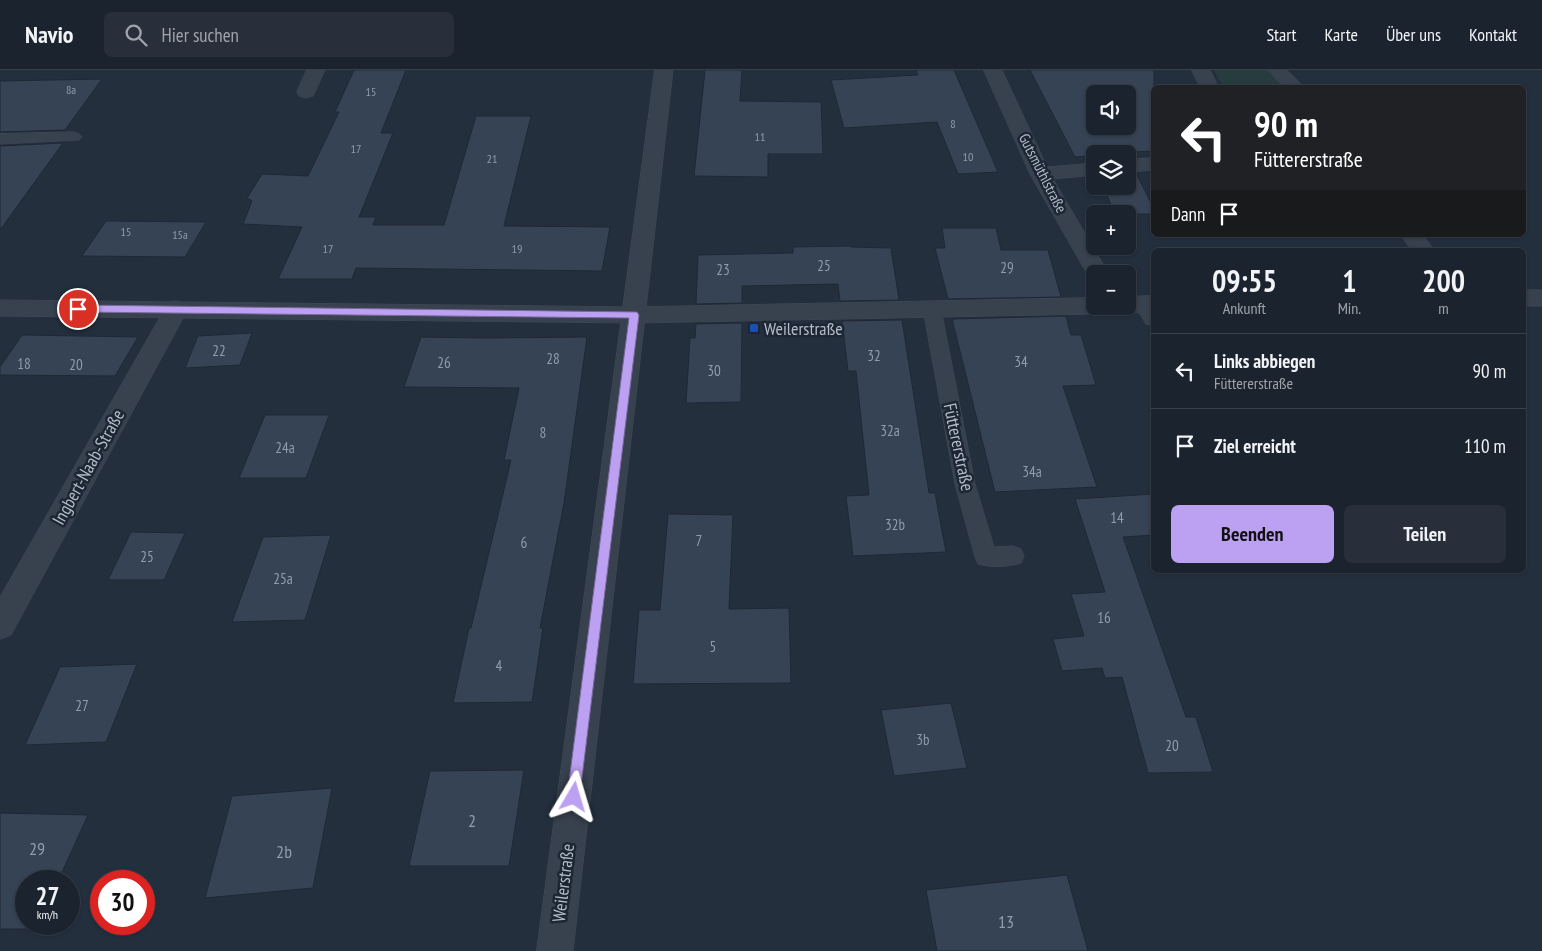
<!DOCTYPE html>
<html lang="de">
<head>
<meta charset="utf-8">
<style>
  :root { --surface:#1b232e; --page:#282f3a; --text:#f1f3f6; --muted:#a0a4aa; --line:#39404a; --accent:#bca0f2 }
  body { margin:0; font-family:"PT Sans Narrow",sans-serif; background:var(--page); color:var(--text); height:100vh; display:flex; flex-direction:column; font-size:19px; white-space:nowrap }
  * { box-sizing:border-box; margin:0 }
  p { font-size:16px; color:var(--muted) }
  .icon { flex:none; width:28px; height:28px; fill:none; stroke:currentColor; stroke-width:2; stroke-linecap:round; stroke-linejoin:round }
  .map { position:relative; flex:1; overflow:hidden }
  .panel { position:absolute; left:1151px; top:178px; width:375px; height:325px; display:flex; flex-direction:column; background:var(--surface); border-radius:8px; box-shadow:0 1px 4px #0004,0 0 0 1px var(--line) }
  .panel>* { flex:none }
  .top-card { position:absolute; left:1151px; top:15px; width:375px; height:152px; border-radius:8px; box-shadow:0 1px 4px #0004,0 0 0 1px var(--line); background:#202124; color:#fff; overflow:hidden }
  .fabs { position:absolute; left:1086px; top:15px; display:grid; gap:10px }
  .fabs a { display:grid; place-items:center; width:50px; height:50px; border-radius:8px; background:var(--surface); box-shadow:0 1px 4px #0004,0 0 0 1px var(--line); font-size:25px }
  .speed { position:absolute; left:15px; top:800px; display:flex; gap:10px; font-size:25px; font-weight:700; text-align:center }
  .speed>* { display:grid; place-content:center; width:65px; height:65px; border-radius:50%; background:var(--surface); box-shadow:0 1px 4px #0004,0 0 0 1px var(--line); line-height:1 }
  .speed small { font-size:12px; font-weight:400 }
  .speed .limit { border:8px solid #d22; background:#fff; color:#111 }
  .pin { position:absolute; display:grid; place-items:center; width:42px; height:42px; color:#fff; margin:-21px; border:2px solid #fff; border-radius:50%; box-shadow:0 1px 5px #0007 }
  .me { position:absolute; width:55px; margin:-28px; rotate:7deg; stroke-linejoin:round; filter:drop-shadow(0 0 4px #0008) }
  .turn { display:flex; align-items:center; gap:18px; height:105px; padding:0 20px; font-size:22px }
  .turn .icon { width:65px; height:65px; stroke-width:2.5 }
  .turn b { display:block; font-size:35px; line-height:42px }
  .then { display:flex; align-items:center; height:48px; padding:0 20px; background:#0003; gap:10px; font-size:19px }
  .eta { display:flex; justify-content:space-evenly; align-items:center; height:85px; text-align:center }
  .eta b { font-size:30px; font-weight:700; line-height:35px }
  .cta { display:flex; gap:10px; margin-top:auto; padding:10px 20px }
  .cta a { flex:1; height:58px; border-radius:8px; background:var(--accent); color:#111; font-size:20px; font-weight:700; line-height:58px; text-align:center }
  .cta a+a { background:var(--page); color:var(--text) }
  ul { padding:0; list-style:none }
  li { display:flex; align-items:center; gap:15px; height:75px; padding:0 20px; border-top:1px solid var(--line) }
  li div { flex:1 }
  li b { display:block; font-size:19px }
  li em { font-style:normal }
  header { display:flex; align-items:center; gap:30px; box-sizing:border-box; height:70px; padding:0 25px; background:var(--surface); border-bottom:1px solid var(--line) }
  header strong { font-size:24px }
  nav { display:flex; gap:28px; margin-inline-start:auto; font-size:18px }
  .search { width:350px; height:45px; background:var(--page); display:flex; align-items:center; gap:12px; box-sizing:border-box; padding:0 18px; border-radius:8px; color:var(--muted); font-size:19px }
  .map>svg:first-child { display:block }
  .green { fill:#263c3f }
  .building { fill:#364354; stroke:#1f2835; fill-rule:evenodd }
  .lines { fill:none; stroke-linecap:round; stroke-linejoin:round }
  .service-casing { stroke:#414a57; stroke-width:1 }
  .minor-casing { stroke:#414a57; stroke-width:1 }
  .tertiary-casing { stroke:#414a57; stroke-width:1 }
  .service { fill:#38414e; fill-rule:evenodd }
  .minor { fill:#38414e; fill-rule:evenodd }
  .tertiary { fill:#38414e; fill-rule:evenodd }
  .route { fill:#bca0f2; stroke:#7a689d }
  .transit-dot { fill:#1a4fb4; stroke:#1d2633; stroke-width:2 }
  .labels { text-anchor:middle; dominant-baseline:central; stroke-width:5; stroke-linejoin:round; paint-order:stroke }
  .far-number-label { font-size:12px; fill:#929caa }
  .far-street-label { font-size:15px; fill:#b4bcc9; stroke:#1d2633 }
  .number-label { font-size:15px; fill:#929caa }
  .poi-label { font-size:18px; fill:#b4bcc9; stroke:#1d2633; text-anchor:start }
  .street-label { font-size:18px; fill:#b4bcc9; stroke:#1d2633 }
  .near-number-label { font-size:18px; fill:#929caa }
</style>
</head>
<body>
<header>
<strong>Navio</strong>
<div class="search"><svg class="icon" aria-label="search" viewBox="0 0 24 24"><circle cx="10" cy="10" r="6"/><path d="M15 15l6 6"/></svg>Hier suchen</div>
<nav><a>Start</a><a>Karte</a><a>Über uns</a><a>Kontakt</a></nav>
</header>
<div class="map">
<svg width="1542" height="881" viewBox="0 0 1542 881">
  <rect width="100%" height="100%" fill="#242f3e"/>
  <polygon class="green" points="1214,0 1266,0 1285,17 1223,17"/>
  <g class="building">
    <polygon points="354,0 406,0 381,63 393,63 359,147 376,147 373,155 444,155 476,46 531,46 504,156 610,157 602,201 356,198 352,209 278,209 302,157 243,154 252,131 247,128 262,104 308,106 339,42 335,42"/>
    <polygon points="705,0 742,0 740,31 821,32 823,84 768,84 768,107 694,106"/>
    <polygon points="916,0 954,0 998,102 958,104 937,52 844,58 831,10 918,5"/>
    <path d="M1030 0H1154V81L1095 84V91H1091L1088 86 1075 87ZM1095 24H1128V56H1095Z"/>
    <polygon points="102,9 65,60 0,62 0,11"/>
    <polygon points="63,73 0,160 0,76"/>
    <polygon points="1136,103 1154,139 1154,144 1115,144 1103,116 1128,116 1128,104"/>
    <polygon points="106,151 206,152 185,187 82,186"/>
    <polygon points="942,158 996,158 1001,180 1048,180 1061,227 948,229 935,178 945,178"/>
    <polygon points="851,176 851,177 891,178 899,230 840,231 838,214 742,216 742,233 696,234 698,185 793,183 793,177"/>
    <polygon points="1066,246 1071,265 1081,265 1096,315 1063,316 1097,417 995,422 952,249"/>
    <polygon points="902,250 929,423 935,423 946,482 853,486 846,426 869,425 856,301 848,301 842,251"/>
    <polygon points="742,253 741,332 686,333 690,268 695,268 696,254"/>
    <polygon points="252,263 240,295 185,298 198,266"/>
    <polygon points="22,265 138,267 115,306 0,305 0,297"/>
    <polygon points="421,267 483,268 587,267 564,433 540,558 543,558 532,632 453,633 469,558 471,558 511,390 504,390 519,318 404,317"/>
    <polygon points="265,345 329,345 306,408 239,408"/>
    <polygon points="1154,424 1154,465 1123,467 1186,647 1196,647 1213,702 1148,703 1122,607 1105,608 1102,598 1062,601 1053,569 1084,566 1071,524 1105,522 1075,429"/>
    <polygon points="668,444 733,445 729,539 789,538 791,613 633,614 639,540 660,540"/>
    <polygon points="131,462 185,463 164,510 108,510"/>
    <polygon points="331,465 305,550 232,552 263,467"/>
    <polygon points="137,594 106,672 25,675 60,597"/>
    <polygon points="951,633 967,698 894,706 881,640"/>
    <polygon points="524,700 509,796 409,796 430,701"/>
    <polygon points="332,718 313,818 205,828 232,726"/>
    <polygon points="0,743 88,745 58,811 26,811 26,854 39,854 37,859 0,859"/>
    <polygon points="1067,805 1088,881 937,881 926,820"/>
  </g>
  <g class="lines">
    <defs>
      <g id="service">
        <polygon points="74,62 79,64 82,67 79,70 0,74 0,64"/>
        <path d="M932 233 938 235 941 239 975 414 994 477 1013 476 1021 479 1024 486 1021 493C1008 497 991 498 978 494L975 487 955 414 923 239 926 235Z"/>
      </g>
      <g id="minor">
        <polygon points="307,0 325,0 313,26 306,28 299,26 297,22"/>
        <polygon points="655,0 673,0 573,881 537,881"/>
        <polygon points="984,0 1002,0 1047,97 1095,93 1095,105 1053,109 1109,204 1095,204 1095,211 1090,209 1030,104"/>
        <polygon points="1192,0 1210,0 1219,18 1201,18"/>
        <polygon points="1268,0 1287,0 1305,18 1285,18"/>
        <polygon points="1154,88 1154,100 1128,102 1128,90"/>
        <polygon points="1401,165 1423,165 1434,180 1412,180"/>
        <polygon points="1146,226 1154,228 1154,256 1146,254 1134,234 1138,228"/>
        <polygon points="176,231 184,233 188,239 11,565 0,569 0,527 168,233"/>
      </g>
      <g id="tertiary">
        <rect x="1524" y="220" width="18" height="16"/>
        <polygon points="1154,226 1154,242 1128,243 1120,241 1117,236 1128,236 1128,227"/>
        <polygon points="1095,228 1095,236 1106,236 1103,242 1095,244 634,253 0,246 0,230 634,237"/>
      </g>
    </defs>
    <use href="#service" class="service-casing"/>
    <use href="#minor" class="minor-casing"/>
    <use href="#tertiary" class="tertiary-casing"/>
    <use href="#service" class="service"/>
    <use href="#minor" class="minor"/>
    <use href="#tertiary" class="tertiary"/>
  </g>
  <polygon class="route" points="78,235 637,242 639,245 579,732 574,734 569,732 567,727 629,248 78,242 73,239"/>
  <rect class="transit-dot" x="749" y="253" width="10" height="10" rx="2.5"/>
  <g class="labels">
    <g class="far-number-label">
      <text x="71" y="19">8a</text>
      <text x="371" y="21">15</text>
      <text x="953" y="53">8</text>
      <text x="760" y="66">11</text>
      <text x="356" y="78">17</text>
      <text x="968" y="86">10</text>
      <text x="492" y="88">21</text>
      <text x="126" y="161">15</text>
      <text x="180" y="164">15a</text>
      <text x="328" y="178">17</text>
      <text x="517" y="178">19</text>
    </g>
    <g class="far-street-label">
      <text transform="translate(1043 103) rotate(63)">Gutsmüthlstraße</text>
    </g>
    <g class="number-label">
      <text x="824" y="195">25</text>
      <text x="1007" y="197">29</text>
      <text x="723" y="199">23</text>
      <text x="219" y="280">22</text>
      <text x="874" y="285">32</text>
      <text x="553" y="288">28</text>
      <text x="1021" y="291">34</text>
      <text x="444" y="292">26</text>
      <text x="24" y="293">18</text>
      <text x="76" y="294">20</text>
      <text x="714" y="300">30</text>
      <text x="890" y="360">32a</text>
      <text x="543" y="362">8</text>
      <text x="285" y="377">24a</text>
      <text x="1032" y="401">34a</text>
      <text x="1117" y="447">14</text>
      <text x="895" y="454">32b</text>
      <text x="699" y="470">7</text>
      <text x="524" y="472">6</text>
      <text x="147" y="486">25</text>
      <text x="283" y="508">25a</text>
      <text x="1104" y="547">16</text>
      <text x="713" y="576">5</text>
      <text x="499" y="595">4</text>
      <text x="82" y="635">27</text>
      <text x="923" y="669">3b</text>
      <text x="1172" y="675">20</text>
    </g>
    <g class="poi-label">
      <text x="764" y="258">Weilerstraße</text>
    </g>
    <g class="street-label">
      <text transform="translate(959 377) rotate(78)">Füttererstraße</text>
      <text transform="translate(88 397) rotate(-61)">Ingbert-Naab-Straße</text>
      <text transform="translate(563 813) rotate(-83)">Weilerstraße</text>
    </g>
    <g class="near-number-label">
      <text x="472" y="750">2</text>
      <text x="37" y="778">29</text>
      <text x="284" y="781">2b</text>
      <text x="1006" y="851">13</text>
    </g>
  </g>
</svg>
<div class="fabs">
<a><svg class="icon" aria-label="sound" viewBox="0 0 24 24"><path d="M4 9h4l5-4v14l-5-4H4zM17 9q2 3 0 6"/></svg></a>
<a><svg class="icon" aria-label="layers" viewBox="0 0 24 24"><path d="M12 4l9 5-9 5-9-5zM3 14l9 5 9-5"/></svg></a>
<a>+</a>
<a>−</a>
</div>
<div class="speed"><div>27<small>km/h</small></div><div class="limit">30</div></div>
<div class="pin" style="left:78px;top:239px;background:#d93025"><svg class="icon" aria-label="arrive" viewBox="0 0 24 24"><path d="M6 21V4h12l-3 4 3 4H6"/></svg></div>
<svg class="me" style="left:574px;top:727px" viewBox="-20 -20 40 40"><path d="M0-17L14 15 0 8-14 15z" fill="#bca0f2" stroke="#fff" stroke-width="4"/></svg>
<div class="top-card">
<div class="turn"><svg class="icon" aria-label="left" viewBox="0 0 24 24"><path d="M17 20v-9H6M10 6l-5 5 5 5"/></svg><div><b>90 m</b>Füttererstraße</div></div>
<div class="then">Dann<svg class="icon" aria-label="arrive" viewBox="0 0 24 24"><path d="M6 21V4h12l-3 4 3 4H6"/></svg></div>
</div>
<section class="panel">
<div class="eta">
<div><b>09:55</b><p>Ankunft</p></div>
<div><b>1</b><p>Min.</p></div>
<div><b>200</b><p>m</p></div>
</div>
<ul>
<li><svg class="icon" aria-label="left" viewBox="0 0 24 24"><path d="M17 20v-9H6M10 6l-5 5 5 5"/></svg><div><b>Links abbiegen</b><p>Füttererstraße</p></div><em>90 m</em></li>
<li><svg class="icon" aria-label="arrive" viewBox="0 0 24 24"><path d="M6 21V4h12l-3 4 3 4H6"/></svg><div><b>Ziel erreicht</b></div><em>110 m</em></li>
</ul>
<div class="cta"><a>Beenden</a><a>Teilen</a></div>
</section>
</div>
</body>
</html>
